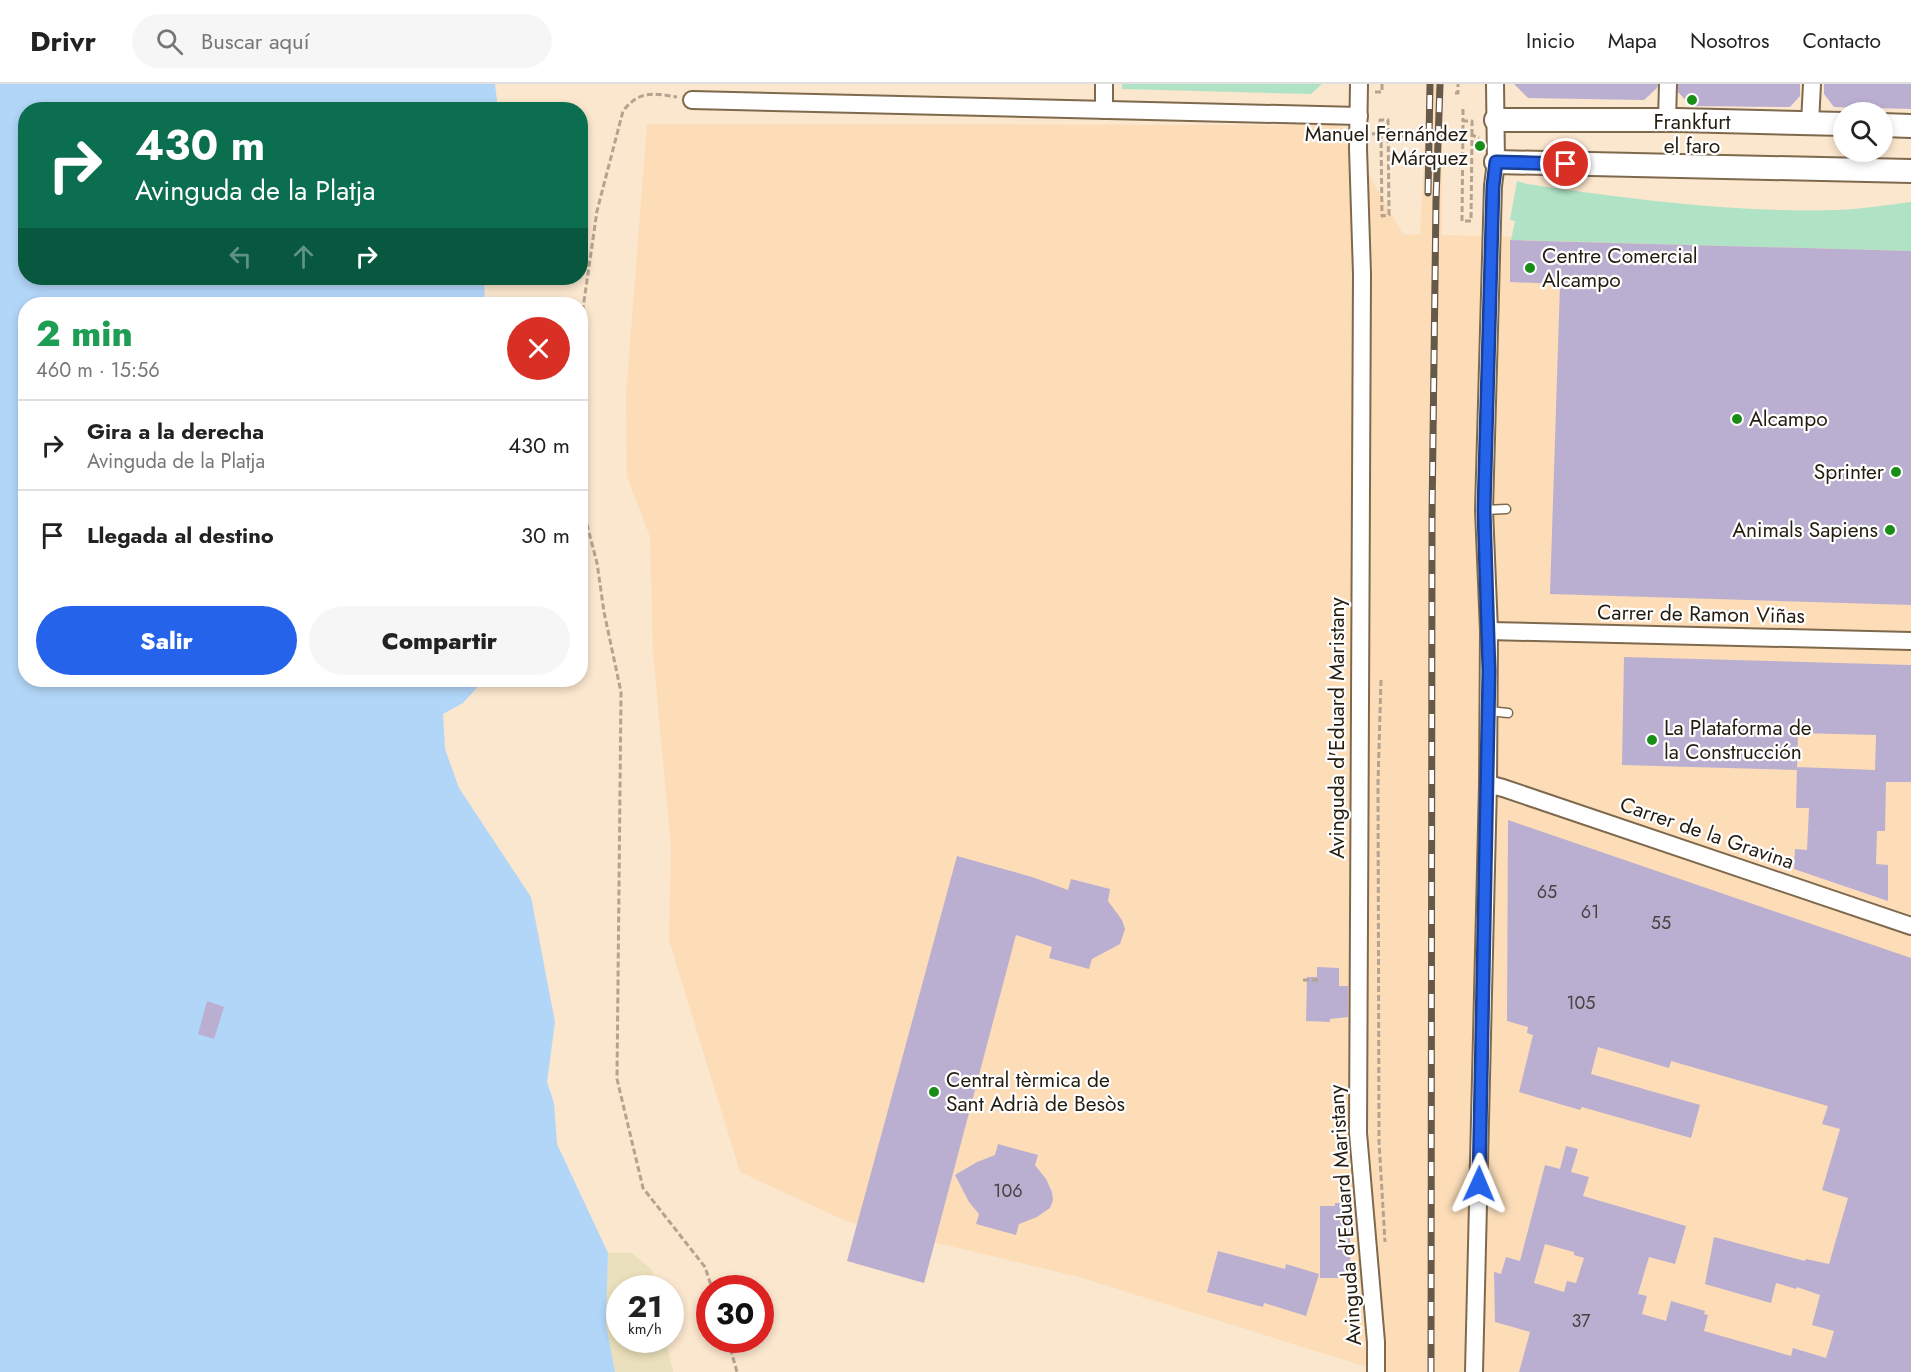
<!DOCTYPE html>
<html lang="es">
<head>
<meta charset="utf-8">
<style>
  :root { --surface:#fff; --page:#f6f6f6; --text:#222; --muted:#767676; --line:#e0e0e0; --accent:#2563eb }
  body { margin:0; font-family:Jost,sans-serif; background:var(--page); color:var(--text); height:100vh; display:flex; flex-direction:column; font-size:22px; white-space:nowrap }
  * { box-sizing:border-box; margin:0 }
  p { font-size:20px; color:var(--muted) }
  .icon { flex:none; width:33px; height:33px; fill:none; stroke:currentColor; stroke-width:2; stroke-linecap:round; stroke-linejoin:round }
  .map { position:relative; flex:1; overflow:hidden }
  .side { position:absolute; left:18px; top:213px; width:570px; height:390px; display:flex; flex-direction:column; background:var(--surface); border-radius:24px; box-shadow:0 3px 9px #0003 }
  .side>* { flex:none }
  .banner { position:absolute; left:18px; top:18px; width:570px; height:183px; border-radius:24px; box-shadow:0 3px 9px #0003; background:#0b6e4f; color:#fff; overflow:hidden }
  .controls { position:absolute; left:1833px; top:18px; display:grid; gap:12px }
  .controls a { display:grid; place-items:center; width:60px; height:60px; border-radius:50%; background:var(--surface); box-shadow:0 3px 9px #0003; font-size:30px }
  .speed { position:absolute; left:606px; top:1191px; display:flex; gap:12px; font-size:30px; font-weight:700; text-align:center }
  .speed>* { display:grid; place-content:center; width:78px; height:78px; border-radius:50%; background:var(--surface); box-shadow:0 3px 9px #0003; line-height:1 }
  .speed small { font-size:15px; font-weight:400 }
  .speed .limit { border:9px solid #d22; background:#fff; color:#111 }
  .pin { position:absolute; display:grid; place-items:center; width:51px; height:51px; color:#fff; margin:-26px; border:3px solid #fff; border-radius:50%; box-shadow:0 2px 6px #0007 }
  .me { position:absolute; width:66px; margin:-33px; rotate:1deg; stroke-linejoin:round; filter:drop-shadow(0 0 4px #0008) }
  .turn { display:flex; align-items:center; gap:21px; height:126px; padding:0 18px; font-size:27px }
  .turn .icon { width:78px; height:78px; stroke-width:2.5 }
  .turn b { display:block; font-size:42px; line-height:51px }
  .lanes { display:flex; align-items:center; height:57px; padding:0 18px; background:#0003; justify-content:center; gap:30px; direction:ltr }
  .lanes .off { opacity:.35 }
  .round { display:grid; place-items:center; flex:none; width:63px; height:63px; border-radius:32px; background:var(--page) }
  .overview { display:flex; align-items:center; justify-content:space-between; height:102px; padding:0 18px }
  h1 { font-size:36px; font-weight:800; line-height:45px; color:#1e9e55 }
  .primary-button { display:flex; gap:12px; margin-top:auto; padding:12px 18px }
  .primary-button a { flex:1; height:69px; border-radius:36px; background:var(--accent); color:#fff; font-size:24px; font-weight:800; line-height:69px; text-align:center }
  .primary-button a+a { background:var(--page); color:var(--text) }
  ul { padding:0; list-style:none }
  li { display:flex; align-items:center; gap:18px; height:90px; padding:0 18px; border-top:2px solid var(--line) }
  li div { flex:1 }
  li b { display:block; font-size:22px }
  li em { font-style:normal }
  header { display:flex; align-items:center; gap:36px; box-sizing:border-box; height:84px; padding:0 30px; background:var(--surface); border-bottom:2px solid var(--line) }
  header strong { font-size:28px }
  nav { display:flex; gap:33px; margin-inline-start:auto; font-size:21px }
  .search { width:420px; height:54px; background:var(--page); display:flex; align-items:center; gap:15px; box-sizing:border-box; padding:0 21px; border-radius:33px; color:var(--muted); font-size:22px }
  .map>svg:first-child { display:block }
  .built { fill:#fcddb8 }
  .green { fill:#b0e3c6 }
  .sand { fill:#eae0bb }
  .water { fill:#b2d6f8 }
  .building { fill:#bbafd1; fill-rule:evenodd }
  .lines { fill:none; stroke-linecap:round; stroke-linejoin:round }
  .lane-casing { stroke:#7f694d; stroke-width:11 }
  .street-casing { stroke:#7f694d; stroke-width:20 }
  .secondary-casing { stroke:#7f694d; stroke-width:26 }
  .path { stroke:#b4a38f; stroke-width:3; stroke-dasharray:6 3; stroke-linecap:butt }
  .lane { stroke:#fff; stroke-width:8 }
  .street { stroke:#fff; stroke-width:16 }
  .secondary { stroke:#fff; stroke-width:22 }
  .rail-casing { stroke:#66594a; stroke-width:7 }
  .rail { stroke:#fff; stroke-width:4.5; stroke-dasharray:14; stroke-linecap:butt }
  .route-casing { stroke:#184099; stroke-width:15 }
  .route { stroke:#2563eb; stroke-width:10 }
  .poi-dot { fill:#198d15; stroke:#fff; stroke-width:2 }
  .labels { text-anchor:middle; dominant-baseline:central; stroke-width:4.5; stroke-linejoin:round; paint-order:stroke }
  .number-label { font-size:18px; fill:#4a4140 }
  .poi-label { font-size:21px; fill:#251c10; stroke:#fff; text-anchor:start }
  .street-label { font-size:21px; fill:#251c10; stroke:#fff }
</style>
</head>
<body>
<header>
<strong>Drivr</strong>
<div class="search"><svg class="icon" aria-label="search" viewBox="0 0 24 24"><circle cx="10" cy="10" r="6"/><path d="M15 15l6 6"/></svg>Buscar aquí</div>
<nav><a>Inicio</a><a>Mapa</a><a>Nosotros</a><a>Contacto</a></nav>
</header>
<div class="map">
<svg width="1911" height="1288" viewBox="0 0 1911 1288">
  <rect width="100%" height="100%" fill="#fbe6ce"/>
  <polygon class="built" points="1428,0 1444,0 1442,39 1442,151 1911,164 1911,1288 1383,1288 1079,1193 846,1137 740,1088 669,856 671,762 653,569 650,453 627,392 626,312 647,40 1340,41 1403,150 1420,151"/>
  <g class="green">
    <polygon points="1122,0 1322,0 1311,10 1122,5"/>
    <path d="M1517 97 1527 100C1630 115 1734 129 1838 126 1862 125 1887 121 1911 118V167L1511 156 1515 137 1510 136Z"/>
  </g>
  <polygon class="sand" points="608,1169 632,1169 652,1186 655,1204 620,1204 620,1256 666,1256 673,1288 615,1288 606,1240"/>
  <polygon class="water" points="0,0 495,0 498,25 26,26 26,194 484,194 485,220 26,220 26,596 484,596 463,619 443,630 445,665 459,704 531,813 555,938 547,998 554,1019 557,1060 608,1169 606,1240 615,1288 0,1288"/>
  <g class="building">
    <polygon points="1514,0 1658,0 1657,4 1644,16 1641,16 1528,14"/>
    <polygon points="1678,0 1800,0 1800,12 1790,23 1691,22 1678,8"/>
    <polygon points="1824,0 1911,0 1911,25 1834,23 1824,10"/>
    <polygon points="1510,156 1911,167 1911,521 1550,510 1560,200 1510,198"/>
    <polygon points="1624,573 1911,581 1911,698 1886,698 1885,747 1877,747 1876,780 1888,781 1888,817 1794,785 1795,765 1807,766 1809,724 1796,724 1797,683 1875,686 1876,651 1798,649 1797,686 1622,681"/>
    <path d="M1508 736 1911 874V1288H1519L1530 1248 1495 1238 1494 1188 1501 1190 1506 1173 1520 1177 1545 1081 1560 1085 1566 1062 1578 1065 1571 1088 1589 1093 1583 1112 1686 1142 1675 1180 1649 1173 1638 1210 1647 1212 1642 1230 1666 1237 1671 1217 1705 1227 1704 1230 1708 1231 1704 1247 1791 1272 1793 1264 1826 1274 1834 1247 1812 1241 1820 1211 1797 1203 1796 1205 1776 1199 1771 1219 1705 1200 1714 1153 1805 1177 1806 1175 1829 1180 1848 1114 1822 1106 1840 1045 1822 1040 1828 1022 1671 977 1669 984 1598 963 1591 990 1700 1021 1691 1054 1582 1023 1580 1026 1519 1008 1533 951 1527 949 1528 943 1507 937ZM1545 1160 1574 1168V1171L1584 1174 1576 1199 1567 1197 1564 1208 1534 1199Z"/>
    <polygon points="957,772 1032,793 1068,806 1071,795 1110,805 1108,817 1122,836 1125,845 1120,860 1092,875 1089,885 1049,874 1052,863 1016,851 924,1199 847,1177"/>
    <polygon points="1317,883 1339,884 1339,902 1348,902 1348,933 1330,935 1330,938 1306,937 1307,893 1317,893"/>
    <polygon points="207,917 224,923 214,955 198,950"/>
    <polygon points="998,1060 1038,1071 1035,1081 1046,1095 1052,1108 1053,1116 1050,1124 1037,1133 1019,1140 1016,1151 976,1140 979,1130 969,1118 955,1091 977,1078 995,1071"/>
    <polygon points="1335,1119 1347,1119 1347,1122 1350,1122 1350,1191 1348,1191 1348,1194 1320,1194 1320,1122 1335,1122"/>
    <polygon points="1218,1167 1285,1185 1286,1180 1319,1190 1306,1232 1264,1219 1263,1223 1207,1208"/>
  </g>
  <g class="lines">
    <defs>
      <g id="lane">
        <polyline points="1484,426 1506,425"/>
        <polyline points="1489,627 1508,629"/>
      </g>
      <g id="street">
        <polyline points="1359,0 1358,64 1362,190 1358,1049 1376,1258 1376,1288"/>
        <polyline points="692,16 1359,32"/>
        <polyline points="1104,26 1104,0"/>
        <polyline points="1667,36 1668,0"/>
        <polyline points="1810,39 1812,0"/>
        <polyline points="1489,547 1911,557"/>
        <polyline points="1488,700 1503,704 1911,842"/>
        <polyline points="1474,1288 1488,700 1489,547 1484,426 1493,102 1496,78 1495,0"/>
      </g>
      <g id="secondary">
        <polyline points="1496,36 1678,36 1844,40"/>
        <polyline points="1882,41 1911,42"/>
        <polyline points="1496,78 1911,87"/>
      </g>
    </defs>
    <use href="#lane" class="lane-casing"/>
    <use href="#street" class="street-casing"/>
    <use href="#secondary" class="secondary-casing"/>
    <g class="path">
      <polyline points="1375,8 1382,8 1382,0"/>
      <polyline points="1455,9 1458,9 1458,0"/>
      <polyline points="1463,25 1463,37"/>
      <polyline points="1372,50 1381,49 1382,132 1389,131 1388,36 1380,36 1381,49"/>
      <polyline points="1446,50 1463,50"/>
      <polyline points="1472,51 1472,37 1463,37 1462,137 1471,137 1472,51 1479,54"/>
      <polyline points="1388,53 1417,51"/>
      <path d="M580 245 597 127 623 27C640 6 652 9 677 13"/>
      <polyline points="580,414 597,479 604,528 621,608 617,995 643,1104 705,1183 712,1204"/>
      <polyline points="1381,596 1378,699 1379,1057 1385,1158"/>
      <polyline points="1303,896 1318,896 1318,898"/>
      <polyline points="728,1256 737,1288"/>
    </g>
    <use href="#lane" class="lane"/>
    <use href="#street" class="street"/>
    <use href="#secondary" class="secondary"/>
    <defs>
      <g id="rail">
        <polyline points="1428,109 1430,0"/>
        <polyline points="1431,1288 1432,433 1436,117 1440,0"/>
      </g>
    </defs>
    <use href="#rail" class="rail-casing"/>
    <use href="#rail" class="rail"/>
  </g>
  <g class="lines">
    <defs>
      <polyline id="route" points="1479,1100 1489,587 1484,426 1493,102 1496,78 1566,80"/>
    </defs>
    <use href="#route" class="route-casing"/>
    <use href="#route" class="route"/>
  </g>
  <g class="poi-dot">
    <circle cx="1692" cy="16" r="6"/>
    <circle cx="1480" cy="62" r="6"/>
    <circle cx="1530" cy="184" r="6"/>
    <circle cx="1737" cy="335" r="6"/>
    <circle cx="1896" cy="388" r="6"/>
    <circle cx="1890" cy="446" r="6"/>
    <circle cx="1652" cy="656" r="6"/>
    <circle cx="934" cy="1008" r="6"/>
  </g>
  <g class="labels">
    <g class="number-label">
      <text x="1547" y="808">65</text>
      <text x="1590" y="828">61</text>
      <text x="1661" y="839">55</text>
      <text x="1581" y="919">105</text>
      <text x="1008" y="1107">106</text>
      <text x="1581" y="1237">37</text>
    </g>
    <g class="poi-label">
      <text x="1692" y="38" text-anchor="middle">Frankfurt<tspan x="1692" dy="24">el faro</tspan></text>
      <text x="1468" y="50" text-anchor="end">Manuel Fernández<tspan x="1468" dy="24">Márquez</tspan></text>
      <text x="1542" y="172">Centre Comercial<tspan x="1542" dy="24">Alcampo</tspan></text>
      <text x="1749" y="335">Alcampo</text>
      <text x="1884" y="388" text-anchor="end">Sprinter</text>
      <text x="1878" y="446" text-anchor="end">Animals Sapiens</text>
      <text x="1664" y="644">La Plataforma de<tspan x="1664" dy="24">la Construcción</tspan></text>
      <text x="946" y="996">Central tèrmica de<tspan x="946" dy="24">Sant Adrià de Besòs</tspan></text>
    </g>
    <g class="street-label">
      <text transform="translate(1701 530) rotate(1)">Carrer de Ramon Viñas</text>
      <text transform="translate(1337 644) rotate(-90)">Avinguda d'Eduard Maristany</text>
      <text transform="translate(1707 749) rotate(19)">Carrer de la Gravina</text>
      <text transform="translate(1345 1131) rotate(-94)">Avinguda d'Eduard Maristany</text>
    </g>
  </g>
</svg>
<div class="controls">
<a><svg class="icon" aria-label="search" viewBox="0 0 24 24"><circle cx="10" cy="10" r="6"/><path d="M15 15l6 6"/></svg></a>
</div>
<div class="speed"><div>21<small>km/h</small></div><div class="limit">30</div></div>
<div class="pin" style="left:1566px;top:80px;background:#d93025"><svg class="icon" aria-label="arrive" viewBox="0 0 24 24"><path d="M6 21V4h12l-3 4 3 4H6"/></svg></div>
<svg class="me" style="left:1479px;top:1100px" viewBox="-20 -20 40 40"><path d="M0-17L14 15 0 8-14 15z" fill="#2563eb" stroke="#fff" stroke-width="4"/></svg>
<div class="banner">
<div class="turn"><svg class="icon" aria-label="right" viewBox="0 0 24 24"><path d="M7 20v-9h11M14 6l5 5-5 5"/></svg><div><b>430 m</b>Avinguda de la Platja</div></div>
<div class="lanes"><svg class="icon off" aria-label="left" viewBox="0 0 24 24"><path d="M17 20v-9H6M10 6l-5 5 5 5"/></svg><svg class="icon off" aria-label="ahead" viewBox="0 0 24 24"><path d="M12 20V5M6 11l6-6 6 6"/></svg><svg class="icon" aria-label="right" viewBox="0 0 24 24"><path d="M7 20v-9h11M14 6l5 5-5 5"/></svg></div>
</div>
<section class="side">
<div class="overview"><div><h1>2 min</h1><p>460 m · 15:56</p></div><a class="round" style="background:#d93025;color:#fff"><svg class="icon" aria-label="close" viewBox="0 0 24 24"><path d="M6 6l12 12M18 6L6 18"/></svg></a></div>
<ul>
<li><svg class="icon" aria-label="right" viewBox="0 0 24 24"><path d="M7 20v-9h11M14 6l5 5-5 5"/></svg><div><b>Gira a la derecha</b><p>Avinguda de la Platja</p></div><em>430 m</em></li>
<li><svg class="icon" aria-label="arrive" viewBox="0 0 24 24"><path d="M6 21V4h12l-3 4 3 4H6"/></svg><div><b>Llegada al destino</b></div><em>30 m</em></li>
</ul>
<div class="primary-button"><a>Salir</a><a>Compartir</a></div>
</section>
</div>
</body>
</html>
